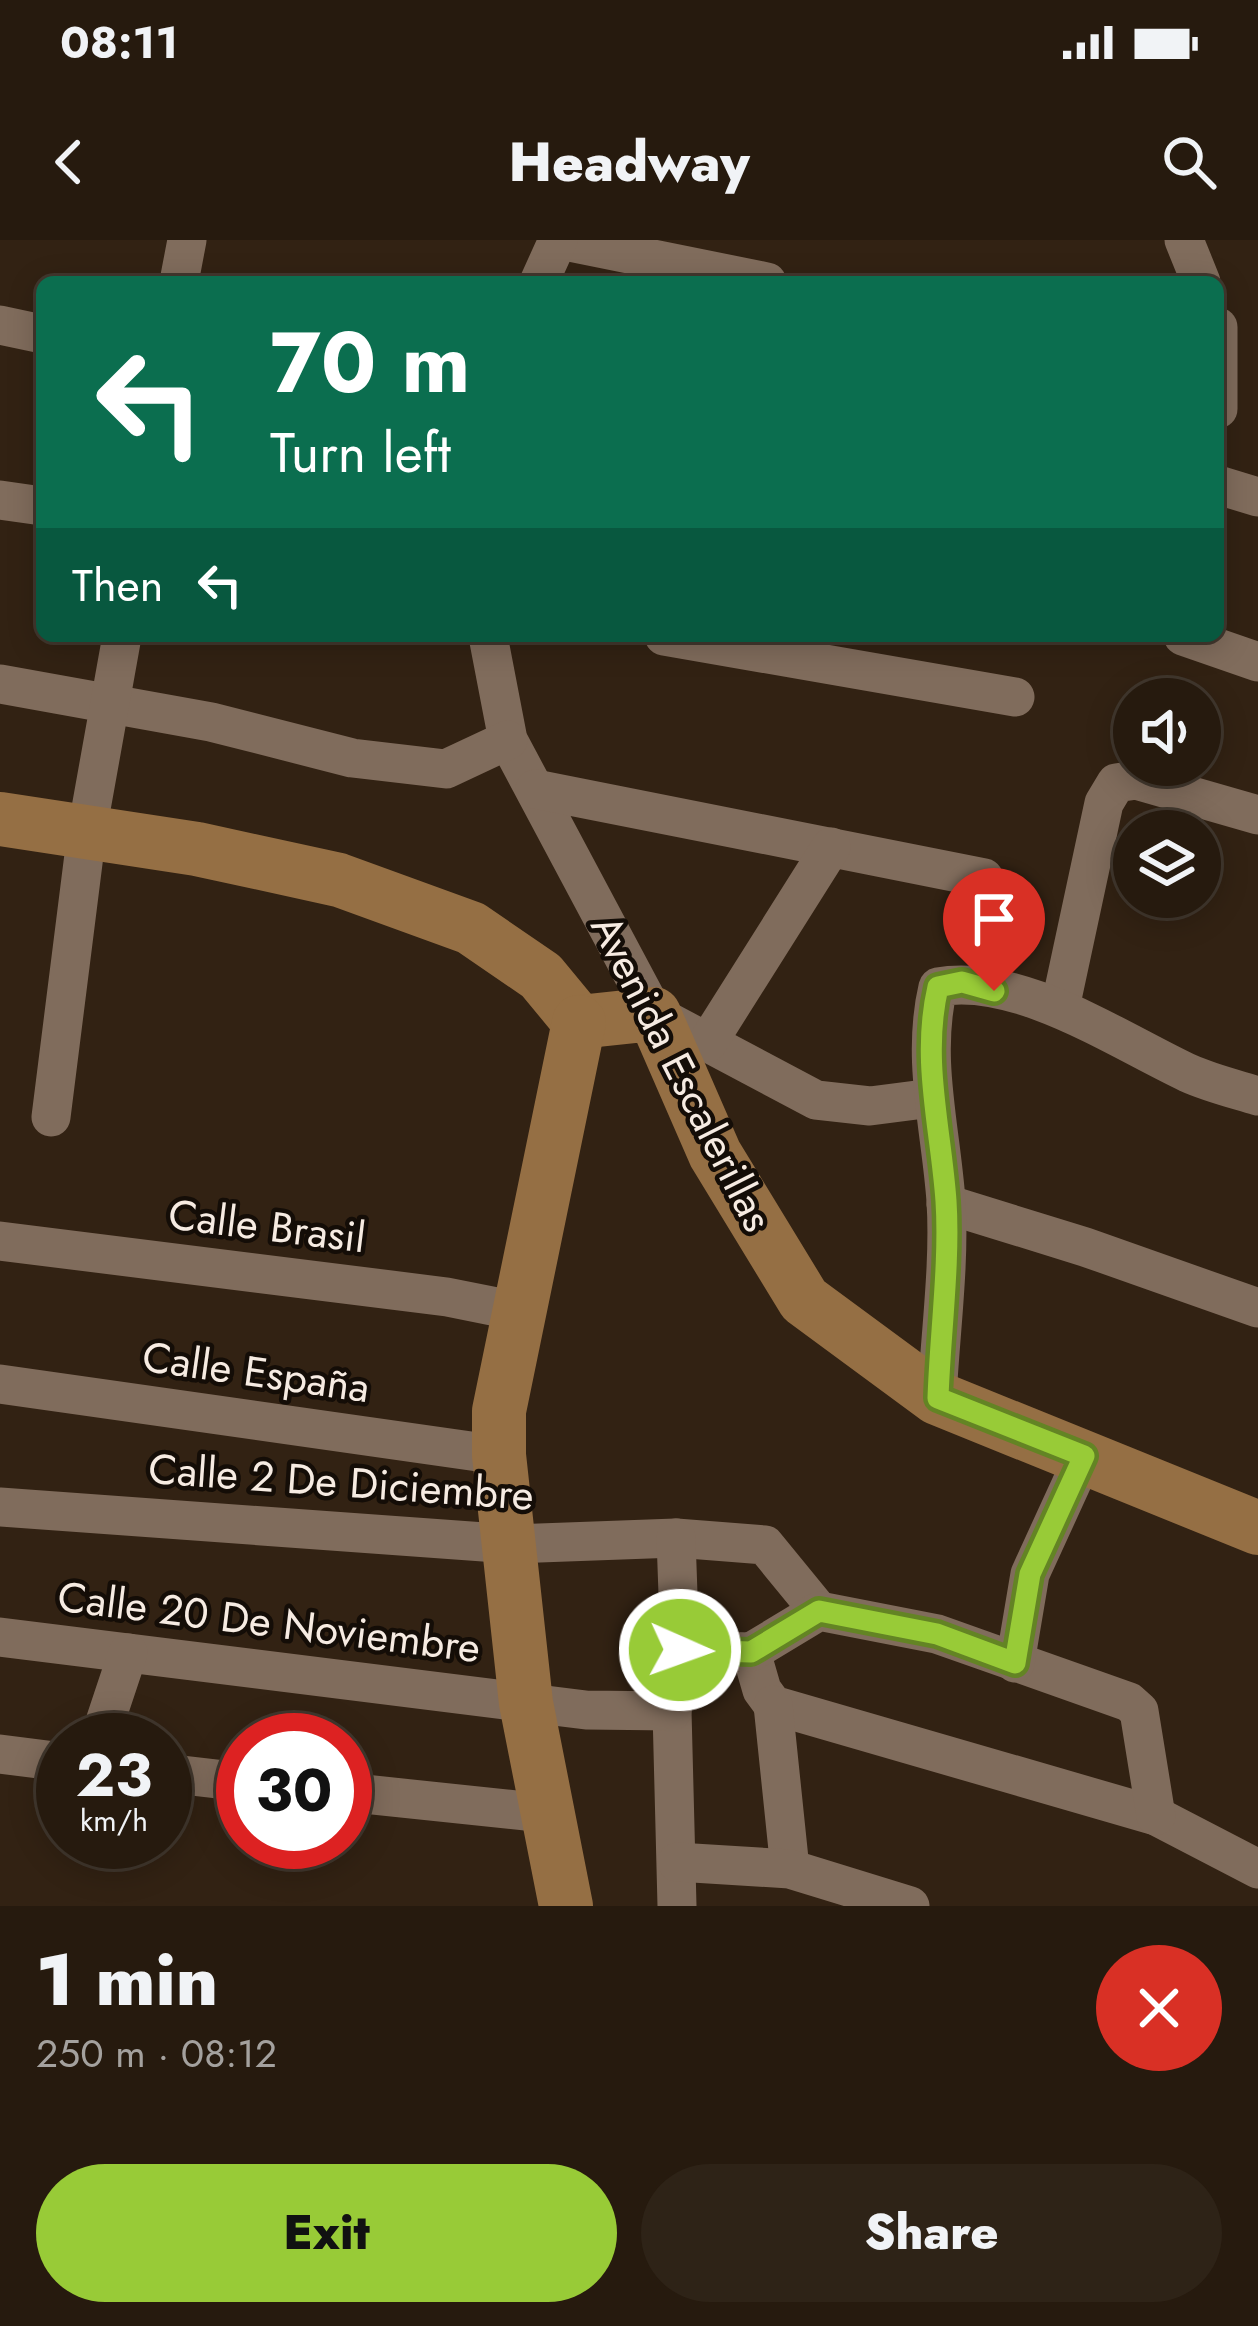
<!DOCTYPE html>
<html lang="en">
<head>
<meta charset="utf-8">
<style>
  :root { --surface:#261a0e; --page:#2e2317; --text:#f1f3f6; --muted:#a4a19e; --line:#42382e; --accent:#98cb37 }
  body { margin:0; font-family:Jost,sans-serif; background:var(--page); color:var(--text); height:100vh; display:flex; flex-direction:column; font-size:45px; white-space:nowrap }
  * { box-sizing:border-box; margin:0 }
  p { font-size:39px; color:var(--muted) }
  .icon { flex:none; width:66px; height:66px; fill:none; stroke:currentColor; stroke-width:2; stroke-linecap:round; stroke-linejoin:round }
  .map { position:relative; height:1666px; overflow:hidden }
  .drawer { display:flex; flex-direction:column; background:var(--surface); flex:1 }
  .drawer>* { flex:none }
  .banner { position:absolute; left:36px; top:36px; width:1188px; height:366px; border-radius:18px; box-shadow:0 6px 30px #0003,0 0 0 3px var(--line); background:#0b6e4f; color:#fff; overflow:hidden }
  .tools { position:absolute; left:1113px; top:438px; display:grid; gap:24px }
  .tools a { display:grid; place-items:center; width:108px; height:108px; border-radius:50%; background:var(--surface); box-shadow:0 6px 30px #0003,0 0 0 3px var(--line); font-size:60px }
  .speed { position:absolute; left:36px; top:1473px; display:flex; gap:24px; font-size:60px; font-weight:700; text-align:center }
  .speed>* { display:grid; place-content:center; width:156px; height:156px; border-radius:50%; background:var(--surface); box-shadow:0 6px 30px #0003,0 0 0 3px var(--line); line-height:1 }
  .speed small { font-size:30px; font-weight:400 }
  .speed .limit { border:18px solid #d22; background:#fff; color:#111 }
  .pin { position:absolute; display:grid; place-items:center; width:102px; height:102px; color:#fff; margin:-123px -51px; border-radius:50% 50% 50% 0; rotate:-45deg; box-shadow:0 0 12px #0007 }
  .pin .icon { rotate:45deg }
  .me { position:absolute; width:132px; margin:-66px; rotate:92deg; stroke-linejoin:round; filter:drop-shadow(0 0 9px #0008) }
  .turn { display:flex; align-items:center; gap:42px; height:252px; padding:0 36px; font-size:54px }
  .turn .icon { width:156px; height:156px; stroke-width:2.5 }
  .turn b { display:block; font-size:84px; line-height:102px }
  .then { display:flex; align-items:center; height:114px; padding:0 36px; background:#0003; gap:24px; font-size:45px }
  .round { display:grid; place-items:center; flex:none; width:126px; height:126px; border-radius:63px; background:var(--page) }
  .headline { display:flex; align-items:center; justify-content:space-between; height:204px; padding:0 36px }
  h1 { font-size:72px; font-weight:800; line-height:90px }
  .cta { display:flex; gap:24px; margin-top:auto; padding:24px 36px }
  .cta a { flex:1; height:138px; border-radius:72px; background:var(--accent); color:#111; font-size:48px; font-weight:800; line-height:138px; text-align:center }
  .cta a+a { background:var(--page); color:var(--text) }
  .status { display:flex; justify-content:space-between; align-items:center; height:84px; padding:0 60px; background:var(--surface); direction:ltr }
  .status svg { height:33px; fill:currentColor }
  header { display:flex; justify-content:space-between; align-items:center; height:156px; padding:0 36px; background:var(--surface); font-size:54px; font-weight:800 }
  .map>svg:first-child { display:block }
  .lines { fill:none; stroke-linecap:round; stroke-linejoin:round }
  .street { stroke:#806c5c; stroke-width:39 }
  .secondary { stroke:#956f44; stroke-width:54 }
  .route-casing { stroke:#638424; stroke-width:30 }
  .route { stroke:#98cb37; stroke-width:21 }
  .labels { text-anchor:middle; dominant-baseline:central; stroke-width:9; stroke-linejoin:round; paint-order:stroke }
  .street-label { font-size:42px; fill:#f6ebe2; stroke:#140d07 }
</style>
</head>
<body>
<div class="status"><b>08:11</b><svg viewBox="0 0 49 12"><path d="M0 12V9h3v3zM5 12V6h3v6zM10 12V3h3v9zM15 12V0h3v12zM26 1h20v11H26zM47 4h2v5h-2z"/></svg></div>
<header><svg class="icon" aria-label="back" viewBox="0 0 24 24"><path d="M15 5l-7 7 7 7"/></svg>Headway<svg class="icon" aria-label="search" viewBox="0 0 24 24"><circle cx="10" cy="10" r="6"/><path d="M15 15l6 6"/></svg></header>
<div class="map">
<svg width="1258" height="1666" viewBox="0 0 1258 1666">
  <rect width="100%" height="100%" fill="#322213"/>
  <g class="lines">
    <g class="street">
      <polyline points="559,0 767,42"/>
      <polyline points="1184,0 1201,42"/>
      <polyline points="179,42 187,0"/>
      <polyline points="539,42 558,0"/>
      <polyline points="0,85 42,94"/>
      <polyline points="1218,87 1218,169"/>
      <polyline points="1218,245 1258,257"/>
      <polyline points="0,260 42,266"/>
      <polyline points="488,396 508,500 654,774 816,860 870,866 932,858"/>
      <polyline points="664,396 1015,457"/>
      <polyline points="1183,396 1258,422"/>
      <polyline points="0,444 211,482 352,518 446,529 508,500"/>
      <polyline points="535,549 984,638"/>
      <polyline points="1060,768 1104,563 1116,543 1136,540 1258,575"/>
      <polyline points="708,802 831,607"/>
      <polyline points="51,877 87,591 122,396"/>
      <polyline points="946,964 1085,1007 1258,1068"/>
      <polyline points="0,1001 447,1057 522,1072"/>
      <polyline points="0,1144 499,1215"/>
      <path d="M937 1158C940 1095 950 1024 946 961 941 889 921 819 938 747 1017 732 1118 800 1188 833 1210 843 1235 849 1258 856"/>
      <polyline points="0,1267 512,1304 676,1298 765,1305 819,1371"/>
      <polyline points="676,1298 680,1410 672,1471 677,1666"/>
      <polyline points="0,1397 586,1470 672,1471"/>
      <polyline points="680,1410 751,1412 762,1450 773,1465 1156,1576 1258,1629"/>
      <polyline points="751,1412 819,1371 937,1394 1129,1462 1139,1471 1156,1576"/>
      <polyline points="1015,1423 1030,1334 1084,1216"/>
      <polyline points="773,1465 790,1629"/>
      <polyline points="99,1500 128,1413"/>
      <polyline points="0,1514 63,1522"/>
      <polyline points="165,1533 243,1542"/>
      <polyline points="345,1552 545,1573"/>
      <polyline points="677,1622 790,1629 910,1666"/>
    </g>
    <g class="secondary">
      <polyline points="0,579 197,609 339,640 471,688 541,736 579,782"/>
      <polyline points="579,782 654,774 715,914 804,1060 937,1158 1258,1288"/>
      <polyline points="566,1666 526,1463 499,1215 499,1171 579,782"/>
    </g>
  </g>
  <g class="lines">
    <defs>
      <path id="route" d="M680 1410 751 1412 819 1371 937 1394 1015 1423 1030 1334 1084 1216 938 1158C940 1096 950 1022 946 961 941 889 921 819 938 747L962 742 994 751"/>
    </defs>
    <use href="#route" class="route-casing"/>
    <use href="#route" class="route"/>
  </g>
  <g class="labels">
    <g class="street-label">
      <text transform="translate(682 833) rotate(63)">Avenida Escalerillas</text>
      <text transform="translate(267 986) rotate(7)">Calle Brasil</text>
      <text transform="translate(256 1132) rotate(8)">Calle España</text>
      <text transform="translate(341 1242) rotate(4)">Calle 2 De Diciembre</text>
      <text transform="translate(269 1382) rotate(7)">Calle 20 De Noviembre</text>
    </g>
  </g>
</svg>
<div class="tools">
<a><svg class="icon" aria-label="sound" viewBox="0 0 24 24"><path d="M4 9h4l5-4v14l-5-4H4zM17 9q2 3 0 6"/></svg></a>
<a><svg class="icon" aria-label="layers" viewBox="0 0 24 24"><path d="M12 4l9 5-9 5-9-5zM3 14l9 5 9-5"/></svg></a>
</div>
<div class="speed"><div>23<small>km/h</small></div><div class="limit">30</div></div>
<div class="pin" style="left:994px;top:751px;background:#d93025"><svg class="icon" aria-label="arrive" viewBox="0 0 24 24"><path d="M6 21V4h12l-3 4 3 4H6"/></svg></div>
<svg class="me" style="left:680px;top:1410px" viewBox="-20 -20 40 40"><circle r="17" fill="#98cb37" stroke="#fff" stroke-width="3"/><path d="M0-11L8 9 0 5-8 9z" fill="#fff"/></svg>
<div class="banner">
<div class="turn"><svg class="icon" aria-label="left" viewBox="0 0 24 24"><path d="M17 20v-9H6M10 6l-5 5 5 5"/></svg><div><b>70 m</b>Turn left</div></div>
<div class="then">Then<svg class="icon" aria-label="left" viewBox="0 0 24 24"><path d="M17 20v-9H6M10 6l-5 5 5 5"/></svg></div>
</div>
</div>
<section class="drawer">
<div class="headline"><div><h1>1 min</h1><p>250 m · 08:12</p></div><a class="round" style="background:#d93025;color:#fff"><svg class="icon" aria-label="close" viewBox="0 0 24 24"><path d="M6 6l12 12M18 6L6 18"/></svg></a></div>
<div class="cta"><a>Exit</a><a>Share</a></div>
</section>
</body>
</html>
